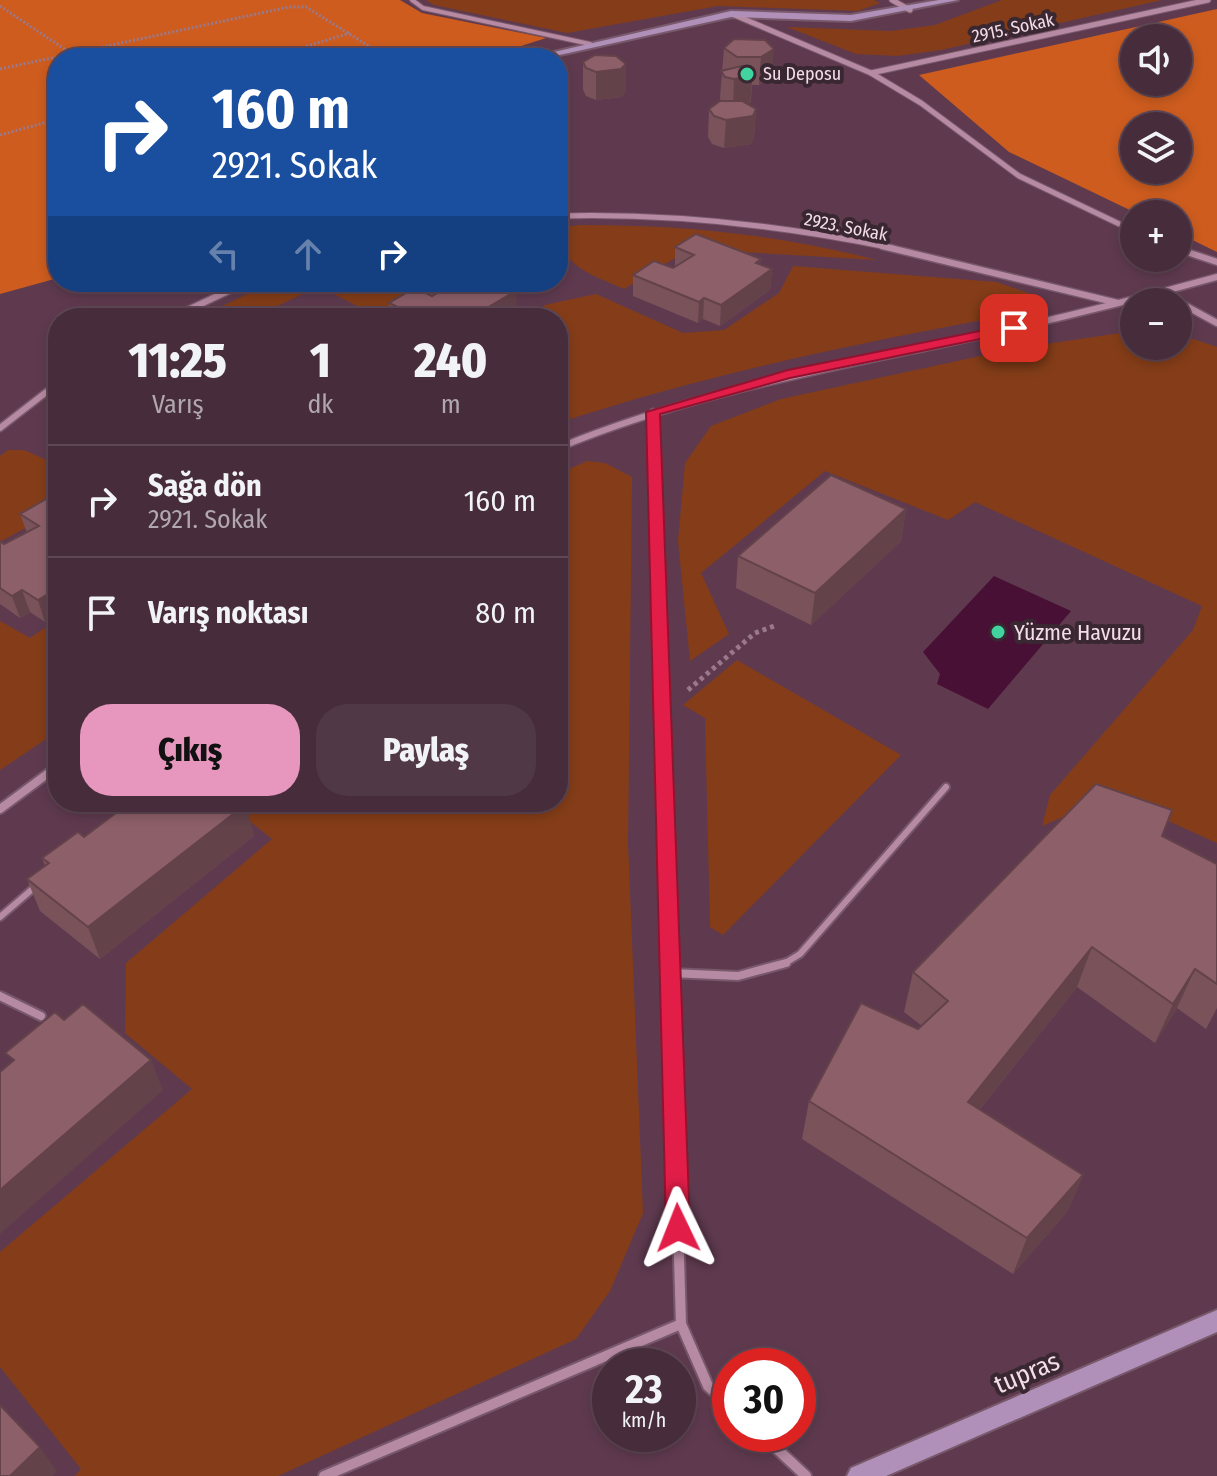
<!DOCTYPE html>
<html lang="tr">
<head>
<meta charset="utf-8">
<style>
  :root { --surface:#472c3b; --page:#513846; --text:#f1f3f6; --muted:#b0a7af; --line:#5f4855; --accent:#e797bd }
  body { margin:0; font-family:"Fira Sans Condensed",sans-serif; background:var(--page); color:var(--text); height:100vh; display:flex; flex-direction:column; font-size:30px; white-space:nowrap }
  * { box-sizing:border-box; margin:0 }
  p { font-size:26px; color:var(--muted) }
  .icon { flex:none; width:44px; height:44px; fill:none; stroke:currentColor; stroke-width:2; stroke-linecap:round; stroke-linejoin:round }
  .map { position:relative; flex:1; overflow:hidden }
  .panel { position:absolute; left:48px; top:308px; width:520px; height:504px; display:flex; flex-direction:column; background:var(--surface); border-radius:32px; box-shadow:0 4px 12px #0003,0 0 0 2px var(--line) }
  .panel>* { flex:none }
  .banner { position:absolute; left:48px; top:48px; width:520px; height:244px; border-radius:32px; box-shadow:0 4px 12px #0003,0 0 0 2px var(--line); background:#1a4fa0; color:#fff; overflow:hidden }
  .buttons { position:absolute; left:1120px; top:24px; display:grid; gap:16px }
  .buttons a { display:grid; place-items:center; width:72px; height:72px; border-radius:50%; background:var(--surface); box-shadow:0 4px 12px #0003,0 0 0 2px var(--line); font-size:40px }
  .speed { position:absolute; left:592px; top:1348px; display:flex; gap:16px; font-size:40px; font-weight:700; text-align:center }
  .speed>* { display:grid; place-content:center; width:104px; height:104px; border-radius:50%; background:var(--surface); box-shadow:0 4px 12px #0003,0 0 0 2px var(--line); line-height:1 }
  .speed small { font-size:20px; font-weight:400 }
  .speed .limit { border:12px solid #d22; background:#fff; color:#111 }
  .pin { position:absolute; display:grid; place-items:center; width:68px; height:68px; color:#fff; margin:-34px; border-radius:16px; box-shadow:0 4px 12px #0006 }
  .me { position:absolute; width:88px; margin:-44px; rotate:358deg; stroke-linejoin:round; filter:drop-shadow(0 0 6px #0008) }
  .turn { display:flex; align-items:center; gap:28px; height:168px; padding:0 32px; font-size:36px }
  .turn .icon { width:104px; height:104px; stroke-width:2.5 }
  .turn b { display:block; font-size:56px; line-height:68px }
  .lanes { display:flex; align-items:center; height:76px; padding:0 32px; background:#0003; justify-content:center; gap:40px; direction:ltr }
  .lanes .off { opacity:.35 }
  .eta { display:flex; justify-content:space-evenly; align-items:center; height:136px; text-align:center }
  .eta b { font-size:48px; font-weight:800; line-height:56px }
  .action { display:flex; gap:16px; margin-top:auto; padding:16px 32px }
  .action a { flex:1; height:92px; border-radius:32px; background:var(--accent); color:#111; font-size:32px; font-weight:800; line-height:92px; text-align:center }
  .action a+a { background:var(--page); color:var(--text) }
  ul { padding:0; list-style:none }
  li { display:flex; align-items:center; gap:24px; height:112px; padding:0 32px; border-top:2px solid var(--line) }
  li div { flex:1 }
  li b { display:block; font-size:30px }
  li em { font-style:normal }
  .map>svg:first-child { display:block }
  .green { fill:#843d18 }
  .forest { fill:#cd5c1e; fill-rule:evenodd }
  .water { fill:#481034 }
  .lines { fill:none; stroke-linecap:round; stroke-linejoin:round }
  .lane-far2-casing { stroke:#78586b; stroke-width:6 }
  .lane-far1-casing { stroke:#78586b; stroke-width:10 }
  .lane-casing { stroke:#78586b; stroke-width:12 }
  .street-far3-casing { stroke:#78586b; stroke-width:7 }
  .street-far2-casing { stroke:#78586b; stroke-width:9 }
  .street-far1-casing { stroke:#78586b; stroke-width:12 }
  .street-casing { stroke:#78586b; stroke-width:14 }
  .secondary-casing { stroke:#78586b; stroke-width:4 }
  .path-far1 { stroke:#99798b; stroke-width:3; stroke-dasharray:2 2; stroke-linecap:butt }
  .path { stroke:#99798b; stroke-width:5; stroke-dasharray:4 4; stroke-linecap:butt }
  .lane-far2 { stroke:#b68aa2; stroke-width:4 }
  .lane-far1 { stroke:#b68aa2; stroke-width:6 }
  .lane { stroke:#b68aa2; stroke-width:8 }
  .street-far3 { stroke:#b68aa2; stroke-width:5 }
  .street-far2 { stroke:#b68aa2; stroke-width:6 }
  .street-far1 { stroke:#b68aa2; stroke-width:8 }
  .street { stroke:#b68aa2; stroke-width:10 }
  .secondary { fill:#b090b9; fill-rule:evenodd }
  .wall { fill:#79525a }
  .shaded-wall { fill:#63424a }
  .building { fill:#8d5f69; stroke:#63424a; stroke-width:2 }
  .route { fill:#e11d48; stroke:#92132f; stroke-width:2 }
  .poi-dot { fill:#42d4a0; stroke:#392731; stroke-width:3 }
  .labels { text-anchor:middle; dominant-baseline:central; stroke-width:8; stroke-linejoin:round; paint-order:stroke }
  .far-street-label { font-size:18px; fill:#f4dce9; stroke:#392731 }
  .far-poi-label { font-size:18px; fill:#f4dce9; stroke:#392731; text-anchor:start }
  .poi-label { font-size:22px; fill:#f4dce9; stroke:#392731; text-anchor:start }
  .near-street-label { font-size:26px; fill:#f4dce9; stroke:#392731 }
</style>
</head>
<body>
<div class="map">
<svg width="1217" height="1476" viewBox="0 0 1217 1476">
  <rect width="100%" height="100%" fill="#5f3a4f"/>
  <g class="green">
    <polygon points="426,0 874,0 880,3 858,11 718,6 567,33 434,5"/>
    <polygon points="1002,0 1162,0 941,50 897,56 856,54 787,27 891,31 935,25"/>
    <path d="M580 225C685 225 774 234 877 260L690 249 624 289C595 276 558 266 558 228Z"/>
    <path d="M793 266 996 282 1031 294 1045 309C880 338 717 371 558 423V318H531L545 305 596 294 683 333 724 330 779 293Z"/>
    <polygon points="272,282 287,282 305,293 252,318 198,318"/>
    <polygon points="425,282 414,291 425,299 381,318 312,283"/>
    <polygon points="1134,331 1134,346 1178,346 1178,334 1217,347 1217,843 1113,796 1042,826 1050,795 1193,630 1202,606 975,502 948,520 825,471 701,573 729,634 690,661 678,541 685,463 711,426 781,399 1013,349"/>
    <polygon points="8,450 24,450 58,465 58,510 0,542 0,456"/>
    <polygon points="587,461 605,463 632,477 628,843 643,1213 610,1291 576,1339 278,1476 75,1476 81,1469 0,1367 0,1252 192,1089 125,1033 126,963 272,839 226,802 558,802 558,474"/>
    <polygon points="58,619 58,731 0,770 0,621 30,638"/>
    <polygon points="737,660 901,755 723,935 710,927 705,718 683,705"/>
  </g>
  <g class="forest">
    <polygon points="0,0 400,0 422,13 546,38 484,58 58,58 58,278 0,294"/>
    <path d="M1217 9V252L1178 233V214H1138L1009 152 919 75ZM1134 38H1178V82H1134ZM1134 126H1178V170H1134Z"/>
  </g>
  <polygon class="water" points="994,576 1071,611 988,709 937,684 940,674 923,652"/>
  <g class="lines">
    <defs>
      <polyline id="lane-far2" points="412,0 423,8 590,44"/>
      <g id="lane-far1">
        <polyline points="0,917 36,886"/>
        <polyline points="782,965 800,954 946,787"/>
      </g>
      <g id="lane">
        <polyline points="671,973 738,976 786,963"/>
        <polyline points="0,996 41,1016"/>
      </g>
      <g id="street-far3">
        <polyline points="892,0 910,10"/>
        <polyline points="732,14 871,73 921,103 1019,176 1134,231"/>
        <polyline points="871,73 1208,0"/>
        <path d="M558 216C671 213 781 225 892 248"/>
      </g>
      <g id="street-far2">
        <polyline points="882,246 1118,303"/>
        <polyline points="1178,249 1217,262"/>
        <polyline points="1162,293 1217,323"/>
        <polyline points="171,318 247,282"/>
        <polyline points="653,412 658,563"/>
        <polyline points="0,428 58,383"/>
        <path d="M558 448C679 398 805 373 933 346 1029 326 1123 303 1217 277"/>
      </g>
      <g id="street-far1">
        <polyline points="658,561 670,965"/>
        <polyline points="0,809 58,766"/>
      </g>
      <g id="street">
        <polyline points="670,963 681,1324 708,1386 730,1406"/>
        <polyline points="761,1434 806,1476"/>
        <polyline points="324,1476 681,1324"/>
      </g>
      <g id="secondary">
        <polygon points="939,0 958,0 851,21 731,17 546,58 528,58 731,11 851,15"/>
        <polygon points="1217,1310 1217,1332 886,1476 847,1476 851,1468"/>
      </g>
    </defs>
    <use href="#lane-far2" class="lane-far2-casing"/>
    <use href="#lane-far1" class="lane-far1-casing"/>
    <use href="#lane" class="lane-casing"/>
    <use href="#street-far3" class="street-far3-casing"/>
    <use href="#street-far2" class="street-far2-casing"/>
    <use href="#street-far1" class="street-far1-casing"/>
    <use href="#street" class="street-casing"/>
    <use href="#secondary" class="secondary-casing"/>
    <g class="path-far1">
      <polyline points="0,6 72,54"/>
      <polyline points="268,58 350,33"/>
      <polyline points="0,69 289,7 306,7 388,58"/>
      <polyline points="0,135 58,119"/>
    </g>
    <polyline class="path" points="688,690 755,633 777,625"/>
    <use href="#lane-far2" class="lane-far2"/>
    <use href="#lane-far1" class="lane-far1"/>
    <use href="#lane" class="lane"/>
    <use href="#street-far3" class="street-far3"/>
    <use href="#street-far2" class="street-far2"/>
    <use href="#street-far1" class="street-far1"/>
    <use href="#street" class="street"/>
    <use href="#secondary" class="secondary"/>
  </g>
  <g class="wall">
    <polygon points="765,40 772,77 759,85 752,85 751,99 750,104 748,104 756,109 754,137 751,144 724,148 712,144 708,137 709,109 721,101 720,98 724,48"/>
    <polygon points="583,62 626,91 621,97 596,100 586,96 583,90"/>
    <polygon points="675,247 772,269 770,290 720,326 703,319 698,323 633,296 633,275 673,268 675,267"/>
    <polygon points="423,282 506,282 507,287 517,312 507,318 391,318 389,303 430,295 430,292 424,289"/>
    <polygon points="58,496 58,615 45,622 30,612 20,618 0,604 0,541 4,544 27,533 20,514"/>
    <polygon points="906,509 901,541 811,625 736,588 738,556"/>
    <polygon points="120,802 244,802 254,836 100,959 40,911 27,879 45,866 42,858 84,837 122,808"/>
    <polygon points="1162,836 1217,864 1217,1008 1206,1029 1177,1008 1155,1043 1077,987 980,1109 1083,1175 1067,1212 1013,1274 802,1139 809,1101 922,1026 904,1012 913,972"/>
  </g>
  <g class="shaded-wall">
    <polygon points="774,49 772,77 759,85 761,57"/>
    <polygon points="626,64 626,91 621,97 596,100 596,72"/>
    <polygon points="753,71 750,104 733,107 734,79"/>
    <polygon points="756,109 754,137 751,144 724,148 726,120"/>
    <polygon points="761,259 760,278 772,269 770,290 720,326 721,305 756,263"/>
    <polygon points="504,282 506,282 507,296 516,291 517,312 507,318 488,318 487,308 500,284"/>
    <polygon points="704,298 703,319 698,323 699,302"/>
    <polygon points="906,509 901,541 811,625 815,593"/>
    <polygon points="58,588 58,615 45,622 38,600"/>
    <polygon points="22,590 30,612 20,618 12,596"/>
    <polygon points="246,804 254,836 100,959 88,927"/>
    <polygon points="1092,947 1077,987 956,1139 968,1102"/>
    <polygon points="1195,969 1177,1008 1155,1043 1173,1004"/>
    <polygon points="151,1060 163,1090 0,1234 0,1190"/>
    <polygon points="1083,1175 1067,1212 1013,1274 1027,1238"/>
    <polygon points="40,1447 57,1471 53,1476 10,1476"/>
  </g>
  <g class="building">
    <polygon points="734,39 765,40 774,49 761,57 737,57 724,48"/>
    <polygon points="595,55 616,56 626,64 621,69 596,72 586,68 583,62"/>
    <polygon points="742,66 753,71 752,76 734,79 725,77 721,71"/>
    <polygon points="720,101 742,101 756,109 753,116 726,120 714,116 709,109"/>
    <polygon points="696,234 761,259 756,263 772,269 721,305 704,298 699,302 633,275 654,261 673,268 694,255 675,247"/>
    <polygon points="429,282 504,282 500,284 516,291 487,308 503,316 500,318 422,318 389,303 415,288 432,296 444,289"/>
    <polygon points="230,310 248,318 215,318"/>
    <polygon points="831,475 906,509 815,593 738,556"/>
    <polygon points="55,494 58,496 58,588 38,600 22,590 12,596 0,588 0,541 4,544 39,526 20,514"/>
    <polygon points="1096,784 1172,810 1162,836 1217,864 1217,984 1195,969 1173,1004 1092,947 968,1102 1083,1175 1027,1238 809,1101 861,1003 918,1029 948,1001 913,972"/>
    <polygon points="124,802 244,802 246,804 88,927 27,879 49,863 42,858 78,832 84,837 128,804"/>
    <polygon points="83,1004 151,1060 0,1190 0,1072 14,1060 5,1053 55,1012 64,1020"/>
    <polygon points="0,1405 40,1447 10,1476 0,1476"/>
  </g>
  <polygon class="route" points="1014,324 1019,325 1019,331 790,378 660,414 690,1228 687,1236 678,1239 670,1236 666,1228 646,412 788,370"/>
  <g class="poi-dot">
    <circle cx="747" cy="74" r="8"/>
    <circle cx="998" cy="632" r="8"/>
  </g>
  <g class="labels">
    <g class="far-street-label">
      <text transform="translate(1013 28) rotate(-12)">2915. Sokak</text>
      <text transform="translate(846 227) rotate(11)">2923. Sokak</text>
    </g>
    <g class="far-poi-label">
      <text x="763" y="74">Su Deposu</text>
    </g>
    <g class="poi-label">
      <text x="1014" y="632">Yüzme Havuzu</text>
    </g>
    <g class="near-street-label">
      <text transform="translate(1027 1373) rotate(-23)">tupras</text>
    </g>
  </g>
</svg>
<div class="buttons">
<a><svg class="icon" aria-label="sound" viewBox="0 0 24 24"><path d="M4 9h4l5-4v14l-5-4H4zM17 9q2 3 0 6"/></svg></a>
<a><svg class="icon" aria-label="layers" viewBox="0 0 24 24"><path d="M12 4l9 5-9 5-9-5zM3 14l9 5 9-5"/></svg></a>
<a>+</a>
<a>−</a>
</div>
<div class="speed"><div>23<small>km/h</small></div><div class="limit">30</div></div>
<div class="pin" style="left:1014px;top:328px;background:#d93025"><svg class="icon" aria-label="arrive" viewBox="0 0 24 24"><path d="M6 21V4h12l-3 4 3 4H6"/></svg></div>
<svg class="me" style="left:678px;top:1228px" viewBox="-20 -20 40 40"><path d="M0-17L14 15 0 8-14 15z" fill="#e11d48" stroke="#fff" stroke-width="4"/></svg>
<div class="banner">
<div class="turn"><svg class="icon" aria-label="right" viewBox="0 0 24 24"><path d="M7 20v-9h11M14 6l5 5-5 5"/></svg><div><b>160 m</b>2921. Sokak</div></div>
<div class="lanes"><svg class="icon off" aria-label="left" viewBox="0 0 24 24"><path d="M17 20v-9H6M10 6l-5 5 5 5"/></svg><svg class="icon off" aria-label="ahead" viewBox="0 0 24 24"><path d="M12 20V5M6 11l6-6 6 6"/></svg><svg class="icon" aria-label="right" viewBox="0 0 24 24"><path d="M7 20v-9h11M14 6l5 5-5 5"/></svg></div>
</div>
<section class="panel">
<div class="eta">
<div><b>11:25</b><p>Varış</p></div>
<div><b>1</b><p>dk</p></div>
<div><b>240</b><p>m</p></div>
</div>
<ul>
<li><svg class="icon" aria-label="right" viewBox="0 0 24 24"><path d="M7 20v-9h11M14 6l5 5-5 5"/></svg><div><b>Sağa dön</b><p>2921. Sokak</p></div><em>160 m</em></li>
<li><svg class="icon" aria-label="arrive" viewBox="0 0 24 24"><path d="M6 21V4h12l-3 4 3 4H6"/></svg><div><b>Varış noktası</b></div><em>80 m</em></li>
</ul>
<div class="action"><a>Çıkış</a><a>Paylaş</a></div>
</section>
</div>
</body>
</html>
